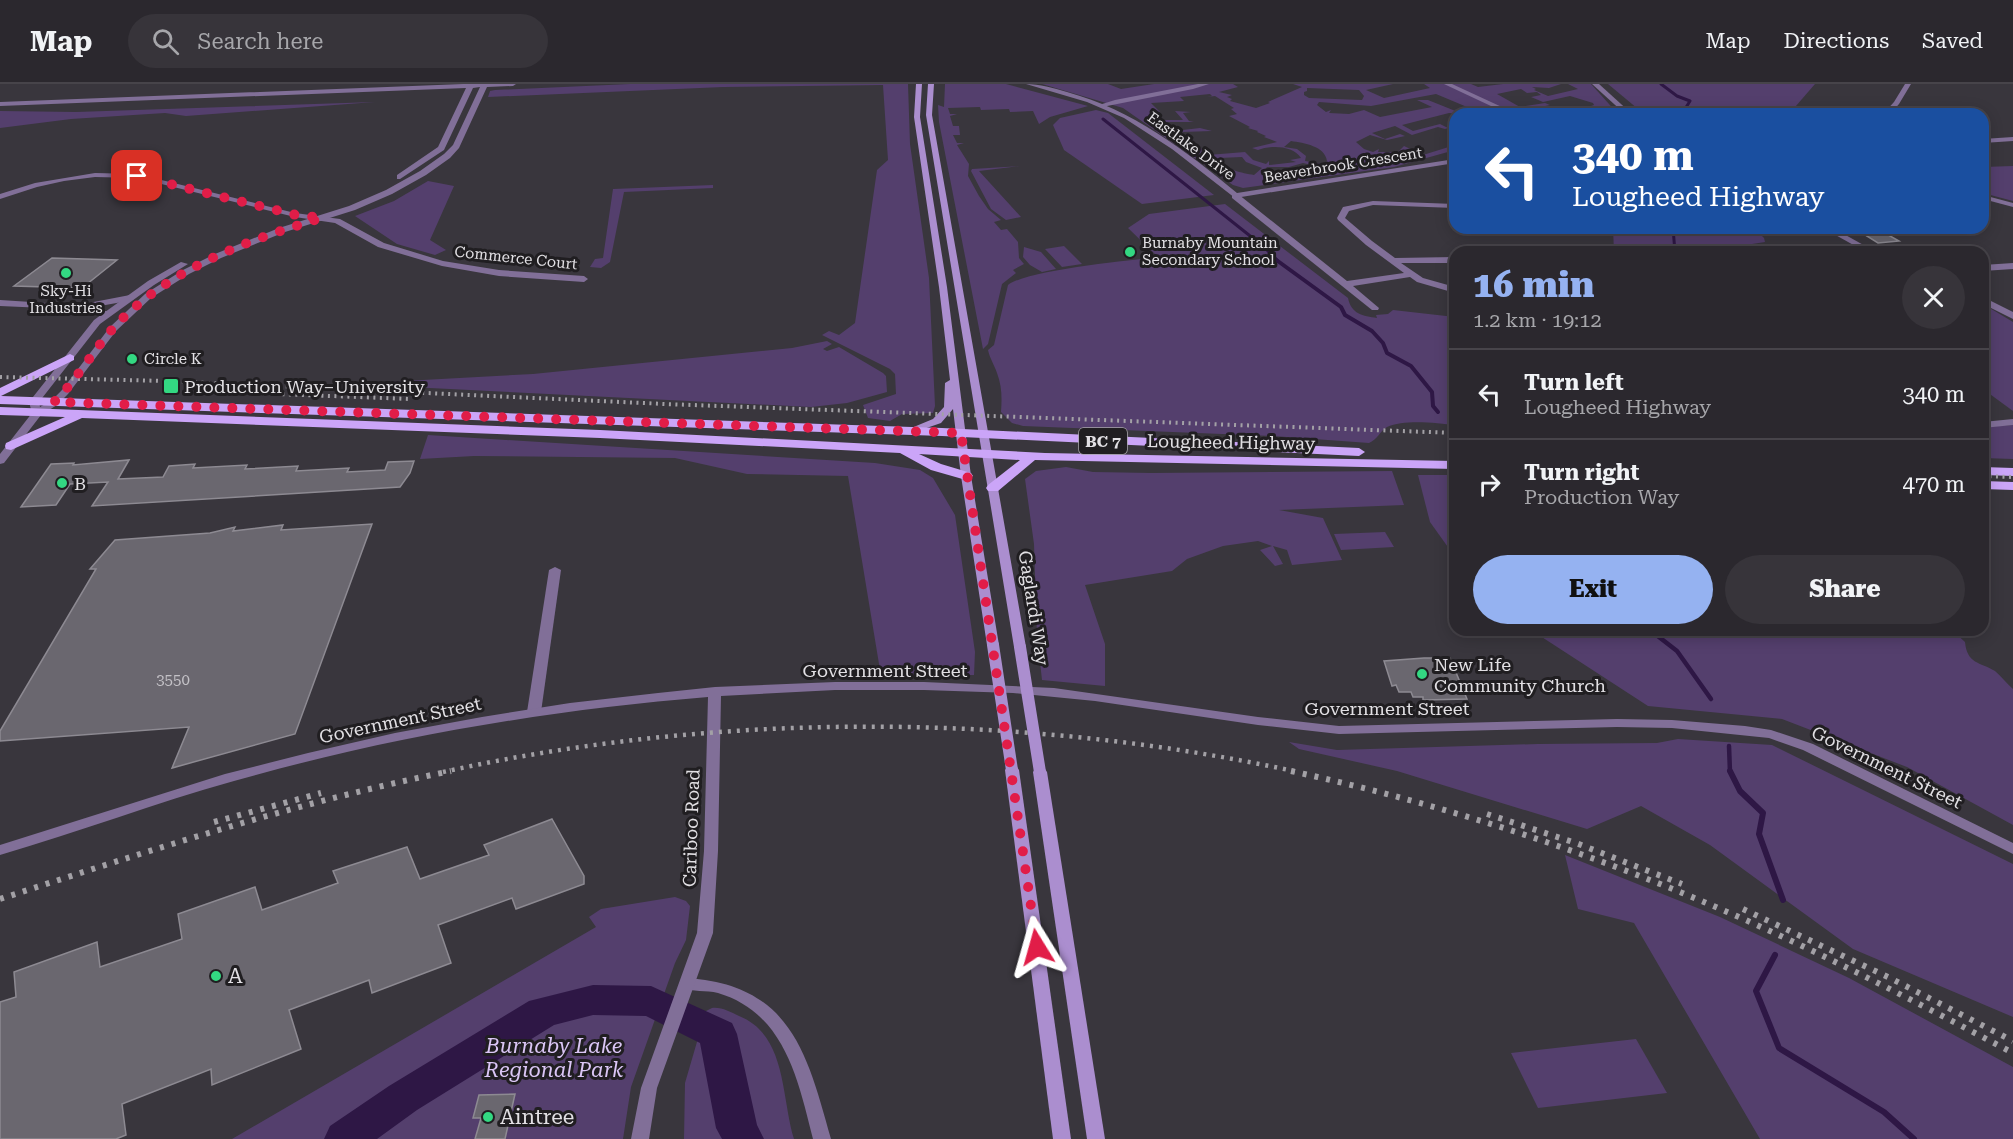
<!DOCTYPE html>
<html lang="en">
<head>
<meta charset="utf-8">
<style>
  :root { --surface:#2b282e; --page:#37343a; --text:#f1f3f6; --muted:#a6a6aa; --line:#47444a; --accent:#95b2f1 }
  body { margin:0; font-family:"Roboto Serif",serif; background:var(--page); color:var(--text); height:100vh; display:flex; flex-direction:column; font-size:22px; white-space:nowrap }
  * { box-sizing:border-box; margin:0 }
  p { font-size:20px; color:var(--muted) }
  .icon { flex:none; width:33px; height:33px; fill:none; stroke:currentColor; stroke-width:2; stroke-linecap:round; stroke-linejoin:round }
  .map { position:relative; flex:1; overflow:hidden }
  .sheet { position:absolute; left:1449px; top:162px; width:540px; height:390px; display:flex; flex-direction:column; background:var(--surface); border-radius:18px; box-shadow:0 3px 15px #0003,0 0 0 2px var(--line) }
  .sheet>* { flex:none }
  .top-card { position:absolute; left:1449px; top:24px; width:540px; height:126px; border-radius:18px; box-shadow:0 3px 15px #0003,0 0 0 2px var(--line); background:#1a4fa0; color:#fff; overflow:hidden }
  .pin { position:absolute; display:grid; place-items:center; width:51px; height:51px; color:#fff; margin:-26px; border-radius:12px; box-shadow:0 3px 9px #0006 }
  .me { position:absolute; width:66px; margin:-33px; rotate:352deg; stroke-linejoin:round; filter:drop-shadow(0 0 4px #0008) }
  .turn { display:flex; align-items:center; gap:21px; height:126px; padding:0 24px; font-size:27px }
  .turn .icon { width:78px; height:78px; stroke-width:2.5 }
  .turn b { display:block; font-size:42px; line-height:51px }
  .round { display:grid; place-items:center; flex:none; width:63px; height:63px; border-radius:32px; background:var(--page) }
  .head { display:flex; align-items:center; justify-content:space-between; height:102px; padding:0 24px }
  h1 { font-size:36px; font-weight:800; line-height:45px; color:var(--accent) }
  .primary-button { display:flex; gap:12px; margin-top:auto; padding:12px 24px }
  .primary-button a { flex:1; height:69px; border-radius:36px; background:var(--accent); color:#111; font-size:24px; font-weight:800; line-height:69px; text-align:center }
  .primary-button a+a { background:var(--page); color:var(--text) }
  ul { padding:0; list-style:none }
  li { display:flex; align-items:center; gap:18px; height:90px; padding:0 24px; border-top:2px solid var(--line) }
  li div { flex:1 }
  li b { display:block; font-size:22px }
  li em { font-style:normal }
  header { display:flex; align-items:center; gap:36px; box-sizing:border-box; height:84px; padding:0 30px; background:var(--surface); border-bottom:2px solid var(--line) }
  header strong { font-size:28px }
  nav { display:flex; gap:33px; margin-inline-start:auto; font-size:21px }
  .search { width:420px; height:54px; background:var(--page); display:flex; align-items:center; gap:15px; box-sizing:border-box; padding:0 21px; border-radius:33px; color:var(--muted); font-size:22px }
  .map>svg:first-child { display:block }
  .green { fill:#543f6d; fill-rule:evenodd }
  .lines { fill:none; stroke-linecap:round; stroke-linejoin:round }
  .stream-far3 { stroke:#2e1745; stroke-width:3 }
  .stream-far2 { stroke:#2e1745; stroke-width:4 }
  .stream-far1 { stroke:#2e1745; stroke-width:4.5 }
  .stream { stroke:#2e1745; stroke-width:6 }
  .river { fill:#2e1745; fill-rule:evenodd }
  .building { fill:#6a676f; stroke:#8d8a92; stroke-width:1.5 }
  .minor { fill:#816f98; fill-rule:evenodd }
  .tertiary { fill:#816f98; fill-rule:evenodd }
  .secondary { fill:#ab8ecf; fill-rule:evenodd }
  .primary { fill:#cba5f8; fill-rule:evenodd }
  .rail-far2 { stroke:#a3a1a6; stroke-width:4; stroke-dasharray:2 4.5; stroke-linecap:butt }
  .rail-far1 { stroke:#a3a1a6; stroke-width:4.5; stroke-dasharray:3 6; stroke-linecap:butt }
  .rail { stroke:#a3a1a6; stroke-width:6; stroke-dasharray:4 8; stroke-linecap:butt }
  .secondary-bridge { stroke:#ab8ecf; stroke-width:12 }
  .route { stroke:#e11d48; stroke-width:10; stroke-dasharray:0 18 }
  .poi-dot { fill:#33d882; stroke:#201e21; stroke-width:2 }
  .labels { text-anchor:middle; dominant-baseline:central; stroke-width:6; stroke-linejoin:round; paint-order:stroke }
  .far-street-label { font-size:15px; fill:#e2e0e4; stroke:#201e21 }
  .far-poi-label { font-size:15px; fill:#e2e0e4; stroke:#201e21; text-anchor:start }
  .number-label { font-size:15px; fill:#c4c2c7 }
  .shield { fill:#201e21; stroke:#a8a6aa; stroke-width:1.5 }
  .shield-label { font-size:16px; font-weight:bold; fill:#e2e0e4 }
  .poi-label { font-size:18px; fill:#e2e0e4; stroke:#201e21; text-anchor:start }
  .street-label { font-size:18px; fill:#e2e0e4; stroke:#201e21 }
  .near-poi-label { font-size:21px; fill:#e2e0e4; stroke:#201e21; text-anchor:start }
  .near-park-label { font-size:21px; font-style:italic; fill:#dbc6f6; stroke:#201e21 }
</style>
</head>
<body>
<header>
<strong>Map</strong>
<div class="search"><svg class="icon" aria-label="search" viewBox="0 0 24 24"><circle cx="10" cy="10" r="6"/><path d="M15 15l6 6"/></svg>Search here</div>
<nav><a>Map</a><a>Directions</a><a>Saved</a></nav>
</header>
<div class="map">
<svg width="2013" height="1055" viewBox="0 0 2013 1055">
  <rect width="100%" height="100%" fill="#39363d"/>
  <g class="green">
    <polygon points="630,0 908,0 910,60 929,194 935,322 933,329 902,330 890,337 868,334 863,321 896,310 895,290 890,285 822,251 829,247 839,251 855,239 877,86 888,76 883,1 723,3 488,13 490,7 495,6"/>
    <polygon points="945,0 1006,0 1088,22 1050,33 1039,40 1033,27 1010,28 1009,25 981,26 980,23 948,24 950,30 957,30 950,32 953,42 959,42 960,51 953,51 957,59 964,59 957,61 969,80 968,92 979,112 988,125 1001,136 994,138 1001,146 1007,145 1018,158 1019,174 1024,180 1013,186 1016,189 1002,200 988,260 983,265 939,38 938,21 944,23"/>
    <path d="M1042 0H1108L1121 5 1154 0H1233L1238 3 1219 8 1232 11 1227 13 1232 15 1230 17 1256 24 1270 19 1268 18 1302 3 1293 0H1393L1366 6 1384 14 1430 4 1424 0H1471L1478 3 1503 0H1561L1549 4 1532 3 1536 5 1534 6 1548 12 1578 5 1568 0H1591L1618 30C1606 30 1602 23 1591 22L1594 21 1593 19 1570 12 1543 18 1531 13 1541 11 1537 8 1527 9 1521 5 1497 10 1520 23 1545 19 1550 21 1527 26 1541 30H1491L1484 28 1469 30 1479 28 1436 10 1371 22 1319 18 1317 21 1326 28 1331 26 1329 29 1349 30 1364 26 1380 33 1432 23 1417 16H1428L1463 30 1449 29 1402 41 1413 47 1440 40 1448 44 1445 45 1438 43 1412 51 1395 42 1372 49 1385 55 1400 50 1405 52 1387 56 1370 51 1356 58 1364 65 1373 68 1379 65 1378 68H1398L1404 62 1423 71 1455 61V66L1394 83 1243 104 1233 101 1123 24ZM1307 4 1359 6 1364 12 1362 16 1309 14 1304 11V8L1307 7ZM1210 10 1212 12 1207 13 1215 12 1234 24 1231 25 1237 30 1229 32 1250 43 1248 44 1258 47 1257 48 1266 52 1264 53 1277 58 1252 64 1258 66C1270 61 1293 61 1301 74L1290 76 1296 78 1269 81V77L1266 80 1253 76 1245 68 1208 71 1190 54 1185 53 1182 48 1212 47 1200 44 1174 47 1171 41 1166 38H1194L1189 37 1183 29 1191 28 1175 27 1183 36H1163L1157 29 1160 28 1151 19 1184 17 1180 13ZM1291 57C1304 59 1325 62 1327 77L1324 80 1305 77 1306 72 1297 65 1284 63ZM1242 73 1246 78 1262 84 1254 91C1242 89 1225 86 1219 74ZM1303 79 1321 83 1304 90H1262L1267 83H1289Z"/>
    <polygon points="1608,0 1815,0 1789,30 1644,30"/>
    <polygon points="375,18 186,32 165,29 71,35 0,44 0,27 76,28"/>
    <polygon points="1096,26 1108,29 1214,111 1142,120 1064,66 1053,41 1060,34"/>
    <polygon points="1020,82 979,87 1021,133 1006,136 991,125 971,87 972,85"/>
    <polygon points="2013,82 2013,117 1983,109 1983,83"/>
    <polygon points="428,97 454,102 430,156 446,166 435,171 397,160 355,132 394,117"/>
    <polygon points="713,101 713,104 624,108 610,178 601,184 590,183 595,175 603,174 613,105"/>
    <path d="M1225 120 1348 214C1351 230 1363 232 1377 234L1376 231 1388 230 1393 226 1455 233V341C1437 339 1404 335 1387 343 1380 347 1377 356 1369 359L1273 352 1023 342 1012 339 1001 328C1002 314 1002 302 997 289 994 280 990 275 988 266L994 261 1008 201C1027 186 1126 177 1158 173L1128 144 1149 130Z"/>
    <polygon points="1613,144 1754,144 1764,154 1765,158 1701,168 1614,168"/>
    <polygon points="1064,162 1082,180 1062,183 1045,165"/>
    <polygon points="1024,163 1041,168 1056,185 1042,188 1030,181 1023,173"/>
    <polygon points="1983,220 2013,238 2013,327 1983,305"/>
    <polygon points="827,257 832,260 823,265 827,267 839,263 883,289 886,292 887,308 847,319 811,323 349,300 533,290 792,264"/>
    <polygon points="2013,341 2013,375 1983,374 1983,343"/>
    <polygon points="428,351 875,379 920,386 933,394 955,431 975,568 974,591 881,592 848,392 747,390 675,374 474,372 420,375"/>
    <polygon points="1066,383 1093,388 1151,389 1392,387 1404,421 1279,426 1323,434 1342,476 1292,481 1287,466 1273,462 1283,480 1275,482 1260,466 1272,462 1258,457 1223,462 1187,475 1172,487 1085,501 1105,560 1105,602 1042,596 1037,551 1034,460 1025,395 1036,387"/>
    <polygon points="1418,391 1455,391 1455,473 1430,438"/>
    <polygon points="1385,448 1394,463 1341,466 1334,450"/>
    <path d="M1531 546H1952L1965 558C1967 580 1980 578 1995 587 2001 592 2007 600 2013 605V741L1907 683 1782 635 1648 622Z"/>
    <polygon points="1678,655 1772,661 2013,780 2013,933 1853,865 1710,761 1641,722 1587,745 1397,687 1299,665 1289,658 1337,666 1538,660 1657,659"/>
    <polygon points="1565,771 1720,833 1849,894 2013,983 2013,1055 1760,1055 1634,839 1578,825"/>
    <polygon points="675,813 686,817 690,822 686,856 675,879 631,1003 623,1055 232,1055 596,843 589,833 601,825"/>
    <path d="M712 924C722 923 730 928 739 932 787 951 781 1013 794 1055H684L685 999 706 927Z"/>
    <polygon points="1636,955 1667,1009 1538,1024 1511,969"/>
  </g>
  <g class="lines">
    <g class="stream-far3">
      <polyline points="1661,0 1677,12 1690,17 1685,25 1689,30"/>
      <polyline points="1103,35 1264,163 1277,176"/>
      <polyline points="1673,144 1675,168"/>
    </g>
    <polyline class="stream-far2" points="1275,175 1341,223 1345,231 1372,247 1383,259 1387,269 1411,282 1432,308 1433,322 1438,328"/>
    <g class="stream-far1">
      <polyline points="1650,546 1677,567 1711,615"/>
      <polyline points="1729,662 1730,688"/>
    </g>
    <g class="stream">
      <polyline points="1730,687 1740,707 1763,729 1759,750 1783,816"/>
      <polyline points="1775,871 1756,907 1779,964 1884,1028 1914,1055"/>
    </g>
    <polygon class="river" points="593,901 651,902 732,939 737,950 757,1041 764,1055 722,1055 716,1044 700,959 646,932 593,931 554,941 417,1026 377,1055 324,1055 330,1042 389,1002 529,917"/>
  </g>
  <g class="building">
    <polygon points="1854,144 1876,144 1899,157 1878,159"/>
    <polygon points="52,174 117,176 82,204 14,202"/>
    <polygon points="129,376 118,395 163,393 169,382 195,380 193,384 247,381 245,385 298,382 296,387 349,384 347,388 385,386 388,378 414,377 410,389 400,403 92,422 108,398 70,400 56,421 21,423 51,380 74,379 73,381"/>
    <polygon points="372,440 295,650 172,684 189,643 0,657 0,647 96,485 90,485 115,456 210,449 235,443 233,447 283,441 281,446"/>
    <polygon points="1424,574 1450,574 1467,615 1423,616 1423,613 1413,613 1411,608 1399,608 1396,601 1392,602 1384,577"/>
    <polygon points="552,735 584,792 584,800 516,825 512,814 438,841 451,879 372,909 369,896 289,926 301,965 212,1001 211,985 122,1020 126,1051 116,1055 0,1055 0,918 16,913 14,888 97,858 100,883 182,855 178,830 255,803 262,826 338,799 333,787 407,763 420,795 489,771 484,761"/>
    <polygon points="515,1010 505,1055 475,1055 481,1034 473,1034 479,1011"/>
  </g>
  <g class="lines">
    <g class="minor">
      <polygon points="1198,0 1209,0 1193,5 1102,23 1099,21 1115,16"/>
      <polygon points="1444,0 1452,0 1517,30 1508,30"/>
      <polygon points="1592,0 1599,0 1632,30 1625,30"/>
      <polygon points="1905,0 1911,0 1899,20 1890,30 1883,30 1894,18"/>
      <polygon points="2013,53 2013,57 1983,59 1983,55"/>
      <polygon points="95,89 137,90 295,129 340,135 384,159 443,177 499,186 584,192 588,195 584,198 499,192 442,182 378,163 335,139 295,133 137,94 95,93 64,97 37,103 0,115 0,110 35,99"/>
      <polygon points="1232,110 1238,110 1347,197 1404,189 1366,161 1338,136 1337,134 1343,123 1373,117 1455,120 1455,124 1373,121 1349,127 1345,134 1372,157 1395,174 1455,173 1455,179 1401,179 1423,194 1455,203 1455,209 1417,198 1410,193 1353,202 1379,224 1378,226 1372,226 1232,114"/>
      <polygon points="1530,163 1534,165 1533,167 1515,168"/>
      <polygon points="130,211 134,214 133,216 89,224 111,228 112,230 108,233 67,225 0,222 0,216 78,221"/>
      <polygon points="2013,335 2013,341 1983,344 1983,338"/>
      <polygon points="555,483 561,486 541,628 534,632 527,628 549,486"/>
      <path d="M687 894C791 901 807 969 831 1055H813C798 996 785 929 718 909 706 906 693 908 681 904L679 900 681 896Z"/>
    </g>
    <g class="tertiary">
      <polygon points="463,0 516,0 513,2 487,3 459,64 450,74 426,91 392,110 355,126 285,148 221,174 189,190 151,214 116,247 68,310 57,321 41,331 4,379 0,380 0,370 32,329 29,318 94,236 148,197 181,178 188,180 154,201 100,240 39,318 40,323 51,317 62,306 110,243 145,210 183,186 215,170 279,144 349,122 386,106 420,87 444,70 453,61 480,3 473,4 444,66 400,95 397,95 397,91 438,63 466,4 0,22 0,18"/>
      <path d="M1026 0C1040 0 1053 4 1067 8 1133 26 1185 66 1237 109L1455 75V79L1235 114 1172 65 1124 34 1087 18Z"/>
      <polygon points="1983,111 2013,119 2013,123 1983,115"/>
      <polygon points="1823,144 1833,144 1876,168 1866,168"/>
      <polygon points="2013,179 2013,185 1983,187 1983,181"/>
      <polygon points="1983,213 2013,228 2013,235 1983,220"/>
      <path d="M835 598H924L1054 604 1258 633 1339 642 1617 635 1672 636 1745 642 1771 646 1813 660 2013 759V770L1803 666 1769 654 1672 644 1617 643 1339 650 1258 641 1095 617 1013 609 924 606H835L721 612 718 767 713 849 657 1004 649 1055H631L641 1004 697 849 704 767 708 613C548 626 389 653 234 697 155 719 79 748 0 771V761L225 690 308 669 395 649 482 633 570 619 658 609 715 603Z"/>
    </g>
    <g class="secondary">
      <polygon points="916,0 922,0 920,33 947,203 971,392 999,561 993,565 987,561 961,392 953,325 941,339 909,350 904,347 933,335 944,323 945,299 950,296 939,203 914,33"/>
      <polygon points="928,0 934,0 932,31 1026,563 1020,567 1014,563 926,31"/>
      <polygon points="1012,681 1017,683 1019,686 1071,1055 1053,1055 1005,686 1007,683"/>
      <polygon points="1040,683 1045,685 1047,688 1105,1055 1087,1055 1033,688 1035,685"/>
    </g>
    <g class="primary">
      <polygon points="70,270 74,272 74,276 1,312 942,344 1359,364 1365,368 1359,372 942,352 0,320 0,304"/>
      <polygon points="0,323 600,346 1045,369 1455,377 1455,385 1035,376 998,407 988,407 986,404 988,401 1020,376 919,370 941,380 971,389 973,392 966,396 931,386 900,369 600,354 82,334 11,366 6,365 5,362 6,359 65,333 0,331"/>
      <polygon points="1983,383 2013,384 2013,392 1983,391"/>
      <polygon points="1983,397 2013,398 2013,406 1983,405"/>
    </g>
    <g class="rail-far2">
      <polyline points="0,293 166,297 665,320 1455,349"/>
      <polyline points="198,307 411,315"/>
      <polyline points="1983,392 2013,393"/>
    </g>
    <path class="rail-far1" d="M443 688C718 627 1023 628 1298 688"/>
    <g class="rail">
      <path d="M1291 687C1442 720 1590 768 1732 830 1828 872 1920 920 2013 969"/>
      <polyline points="1487,730 1576,759 1682,800"/>
      <polyline points="214,738 321,709"/>
      <path d="M0 815C148 767 297 718 451 687"/>
      <polyline points="1743,825 1888,893 2013,957"/>
    </g>
    <g class="secondary-bridge">
      <polyline points="993,561 1012,686"/>
      <polyline points="1020,563 1040,688"/>
    </g>
  </g>
  <g class="lines">
    <path class="route" d="M137 92 296 131 322 134C251 155 177 182 123 234 97 259 80 293 54 318L961 349 1037 863"/>
  </g>
  <g class="poi-dot">
    <circle cx="1130" cy="168" r="6"/>
    <circle cx="66" cy="189" r="6"/>
    <circle cx="132" cy="275" r="6"/>
    <rect x="163" y="294" width="16" height="16" rx="3"/>
    <circle cx="62" cy="399" r="6"/>
    <circle cx="1422" cy="590" r="6"/>
    <circle cx="216" cy="892" r="6"/>
    <circle cx="488" cy="1033" r="6"/>
  </g>
  <g class="labels">
    <g class="far-street-label">
      <text transform="translate(1191 62) rotate(36)">Eastlake Drive</text>
      <text transform="translate(1343 81) rotate(-9)">Beaverbrook Crescent</text>
      <text transform="translate(516 174) rotate(6)">Commerce Court</text>
    </g>
    <g class="far-poi-label">
      <text x="1142" y="159">Burnaby Mountain<tspan x="1142" dy="17">Secondary School</tspan></text>
      <text x="66" y="207" text-anchor="middle">Sky-Hi<tspan x="66" dy="17">Industries</tspan></text>
      <text x="144" y="275">Circle K</text>
    </g>
    <g class="number-label">
      <text x="173" y="596">3550</text>
    </g>
    <rect class="shield" x="1079" y="344" width="48" height="26" rx="4.5"/>
    <g class="shield-label">
      <text x="1103" y="357">BC 7</text>
    </g>
    <g class="poi-label">
      <text x="184" y="302">Production Way–University</text>
      <text x="74" y="399">B</text>
      <text x="1434" y="580">New Life<tspan x="1434" dy="21">Community Church</tspan></text>
    </g>
    <g class="street-label">
      <text transform="translate(1231 358) rotate(1)">Lougheed Highway</text>
      <text transform="translate(1034 524) rotate(81)">Gaglardi Way</text>
      <text x="885" y="586">Government Street</text>
      <text x="1387" y="624">Government Street</text>
      <text transform="translate(400 636) rotate(-12)">Government Street</text>
      <text transform="translate(1887 683) rotate(26)">Government Street</text>
      <text transform="translate(691 744) rotate(-88)">Cariboo Road</text>
    </g>
    <g class="near-poi-label">
      <text x="228" y="892">A</text>
      <text x="500" y="1033">Aintree</text>
    </g>
    <g class="near-park-label">
      <text x="554" y="962">Burnaby Lake<tspan x="554" dy="24">Regional Park</tspan></text>
    </g>
  </g>
</svg>
<div class="pin" style="left:137px;top:92px;background:#d93025"><svg class="icon" aria-label="arrive" viewBox="0 0 24 24"><path d="M6 21V4h12l-3 4 3 4H6"/></svg></div>
<svg class="me" style="left:1037px;top:863px" viewBox="-20 -20 40 40"><path d="M0-17L14 15 0 8-14 15z" fill="#e11d48" stroke="#fff" stroke-width="4"/></svg>
<div class="top-card">
<div class="turn"><svg class="icon" aria-label="left" viewBox="0 0 24 24"><path d="M17 20v-9H6M10 6l-5 5 5 5"/></svg><div><b>340 m</b>Lougheed Highway</div></div>
</div>
<section class="sheet">
<div class="head"><div><h1>16 min</h1><p>1.2 km · 19:12</p></div><a class="round"><svg class="icon" aria-label="close" viewBox="0 0 24 24"><path d="M6 6l12 12M18 6L6 18"/></svg></a></div>
<ul>
<li><svg class="icon" aria-label="left" viewBox="0 0 24 24"><path d="M17 20v-9H6M10 6l-5 5 5 5"/></svg><div><b>Turn left</b><p>Lougheed Highway</p></div><em>340 m</em></li>
<li><svg class="icon" aria-label="right" viewBox="0 0 24 24"><path d="M7 20v-9h11M14 6l5 5-5 5"/></svg><div><b>Turn right</b><p>Production Way</p></div><em>470 m</em></li>
</ul>
<div class="primary-button"><a>Exit</a><a>Share</a></div>
</section>
</div>
</body>
</html>
